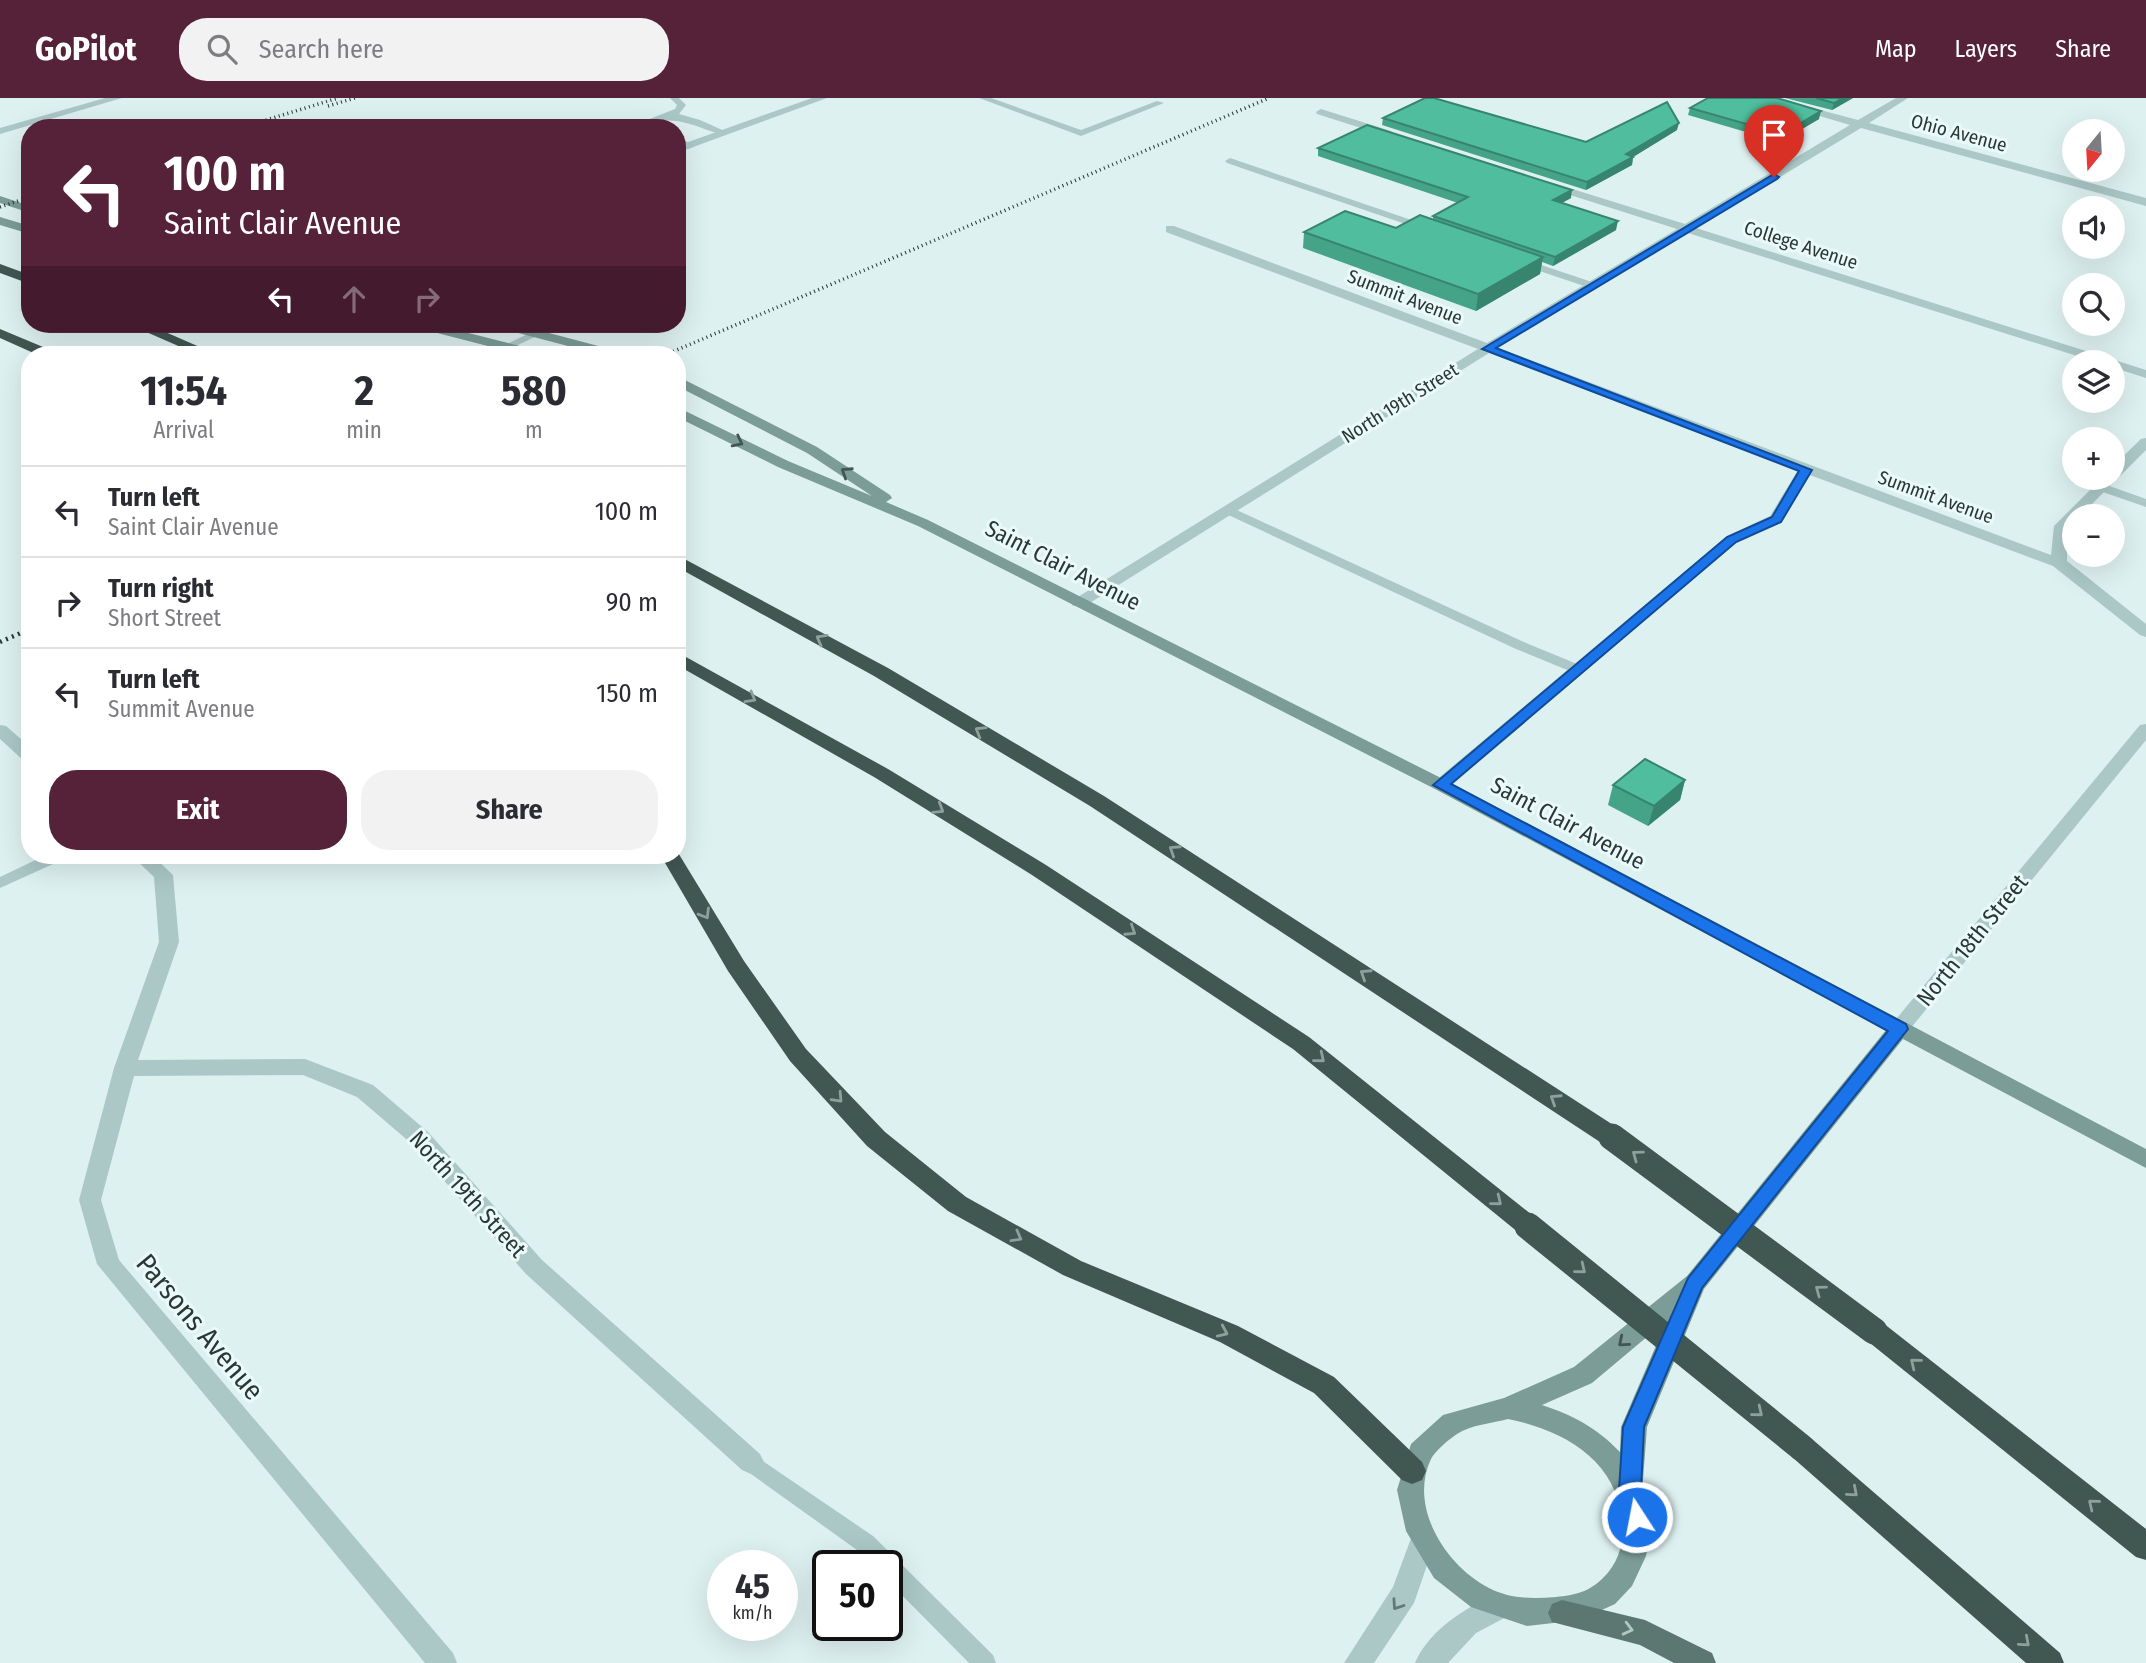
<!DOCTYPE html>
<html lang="en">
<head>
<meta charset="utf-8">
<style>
  :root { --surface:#fff; --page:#f2f2f3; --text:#2b2b33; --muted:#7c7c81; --line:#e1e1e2; --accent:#55223a }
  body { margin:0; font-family:"Fira Sans Condensed",sans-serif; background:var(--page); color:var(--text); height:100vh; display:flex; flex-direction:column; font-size:26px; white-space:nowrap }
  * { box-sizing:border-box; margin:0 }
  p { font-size:23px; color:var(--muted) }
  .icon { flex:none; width:38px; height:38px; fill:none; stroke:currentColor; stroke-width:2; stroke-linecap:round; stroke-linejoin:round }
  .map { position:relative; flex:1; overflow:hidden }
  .panel { position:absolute; left:21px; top:248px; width:665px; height:518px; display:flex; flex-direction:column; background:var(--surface); border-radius:28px; box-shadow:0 7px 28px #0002 }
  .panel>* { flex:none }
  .hud { position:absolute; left:21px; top:21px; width:665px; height:214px; border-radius:28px; box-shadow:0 7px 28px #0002; background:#55223a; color:#fff; overflow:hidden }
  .needle { width:46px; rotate:198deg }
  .controls { position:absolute; left:2062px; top:21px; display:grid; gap:14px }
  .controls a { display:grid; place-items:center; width:63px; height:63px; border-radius:50%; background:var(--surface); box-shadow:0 7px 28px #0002; font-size:35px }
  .speed { position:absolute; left:707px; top:1452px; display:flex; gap:14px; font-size:35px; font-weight:700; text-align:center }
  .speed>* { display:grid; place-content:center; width:91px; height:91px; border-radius:50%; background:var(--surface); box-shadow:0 7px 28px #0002; line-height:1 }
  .speed small { font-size:18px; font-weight:400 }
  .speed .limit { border:4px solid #111; border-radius:10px; background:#fff; color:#111 }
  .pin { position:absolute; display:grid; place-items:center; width:60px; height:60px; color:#fff; margin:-72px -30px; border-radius:50% 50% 50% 0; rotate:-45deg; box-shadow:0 0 7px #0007 }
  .pin .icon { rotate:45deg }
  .me { position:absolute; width:77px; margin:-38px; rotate:349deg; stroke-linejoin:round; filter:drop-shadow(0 0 5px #0008) }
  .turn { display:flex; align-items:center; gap:24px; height:147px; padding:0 28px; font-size:32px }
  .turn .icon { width:91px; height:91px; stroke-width:2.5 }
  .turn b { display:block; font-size:49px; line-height:60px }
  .lanes { display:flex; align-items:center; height:66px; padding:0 28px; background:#0003; justify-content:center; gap:35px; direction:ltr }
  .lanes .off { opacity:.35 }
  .eta { display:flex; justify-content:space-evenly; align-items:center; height:119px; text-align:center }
  .eta b { font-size:42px; font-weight:700; line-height:49px }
  .action { display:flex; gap:14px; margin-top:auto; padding:14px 28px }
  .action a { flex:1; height:80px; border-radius:28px; background:var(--accent); color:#fff; font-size:28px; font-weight:700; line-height:80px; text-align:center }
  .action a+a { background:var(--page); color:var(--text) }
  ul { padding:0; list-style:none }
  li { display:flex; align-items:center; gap:21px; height:91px; padding:0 28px; border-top:2px solid var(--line) }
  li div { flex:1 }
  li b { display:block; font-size:26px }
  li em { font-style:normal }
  header { display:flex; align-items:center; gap:42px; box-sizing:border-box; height:98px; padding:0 35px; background:var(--accent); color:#fff }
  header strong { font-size:33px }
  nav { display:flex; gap:38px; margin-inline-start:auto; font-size:24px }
  .search { width:490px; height:63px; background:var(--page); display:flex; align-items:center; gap:18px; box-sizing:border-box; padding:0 24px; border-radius:28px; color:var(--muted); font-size:26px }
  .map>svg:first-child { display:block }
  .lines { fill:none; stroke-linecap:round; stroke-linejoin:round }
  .service { fill:#abc8c6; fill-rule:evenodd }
  .minor { fill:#abc8c6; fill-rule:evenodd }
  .secondary { fill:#7c9c97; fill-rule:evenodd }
  .primary { fill:#5c7772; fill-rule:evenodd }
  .motorway { fill:#415752; fill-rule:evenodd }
  .rail-far1 { stroke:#2a3734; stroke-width:3.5; stroke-dasharray:1 3.5; stroke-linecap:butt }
  .rail { stroke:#2a3734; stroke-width:4.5; stroke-dasharray:2 4.5; stroke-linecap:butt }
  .motorway-bridge { stroke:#415752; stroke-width:27 }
  .wall { fill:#45a388 }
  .shaded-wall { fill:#38856f }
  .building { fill:#50be9e; stroke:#38856f; stroke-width:2 }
  .oneway { stroke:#435552 }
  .oneway2 { stroke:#8da09d }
  .oneway3 { stroke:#647876 }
  .oneway4 { stroke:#b1c5c3 }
  .route { fill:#1a73e8; stroke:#114b97; stroke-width:2 }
  .labels { text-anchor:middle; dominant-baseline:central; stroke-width:6; stroke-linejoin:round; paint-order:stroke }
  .far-street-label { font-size:19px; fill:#2a3734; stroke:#eaf9f9 }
  .street-label { font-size:23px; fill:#2a3734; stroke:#eaf9f9 }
  .near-street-label { font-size:28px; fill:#2a3734; stroke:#eaf9f9 }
</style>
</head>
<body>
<header>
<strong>GoPilot</strong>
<div class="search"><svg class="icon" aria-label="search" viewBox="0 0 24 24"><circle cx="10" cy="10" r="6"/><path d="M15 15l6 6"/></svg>Search here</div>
<nav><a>Map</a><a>Layers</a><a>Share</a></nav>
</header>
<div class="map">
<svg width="2146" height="1565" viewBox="0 0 2146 1565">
  <rect width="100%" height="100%" fill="#def1f1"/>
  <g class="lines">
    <g class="service">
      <path d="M670 0H679L686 7 679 16 700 22 729 35C717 42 683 14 654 25L653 30H645L647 22 675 11 677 7Z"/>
      <polygon points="979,0 991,0 1081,32 1157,3 1164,5 1081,38"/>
      <polygon points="677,40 692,46 694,48 689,51 677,46"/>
      <polygon points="1230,60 1429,128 1431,130 1423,132 1227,65 1225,63"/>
      <polygon points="1520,160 1598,186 1599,188 1590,190 1516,165 1516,161"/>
      <polygon points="534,233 543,235 497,257 484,257"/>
      <polygon points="2101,385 2146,401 2146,409 2097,392 2095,389"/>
      <polygon points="1228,408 1526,545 1582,568 1584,571 1577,575 1572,574 1516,551 1224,415 1222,412"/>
      <polygon points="44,758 65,758 62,762 0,790 0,779"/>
      <polygon points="751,1355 873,1438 993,1557 996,1565 969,1565 887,1482 887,1468 873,1468 857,1452 744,1371 740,1364 744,1357"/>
    </g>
    <g class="minor">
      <polygon points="105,0 122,0 0,36 0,30"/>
      <polygon points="812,0 827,0 677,55 677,48"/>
      <polygon points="1758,0 1775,0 1858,22 1896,0 1908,0 1869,25 2146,100 2146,108 1861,30 1696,130 2146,272 2146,280 2112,269 2112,264 2096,264 1688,135 1498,250 2051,457 2054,428 2102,380 2112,380 2112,369 2141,341 2146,340 2146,352 2080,418 2074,418 2074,425 2067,432 2067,463 2146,526 2146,539 2140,537 2053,468 1810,377 1781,424 1737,444 1447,691 1435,691 1432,687 1435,683 1727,438 1770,418 1798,372 1489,255 1085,508 1073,508 1071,505 1073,502 1478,251 1166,134 1166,128 1174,128 1487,245 1677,131 1545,89 1545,85 1553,85 1685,126 1850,27"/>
      <polygon points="1321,11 1391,33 1392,35 1383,37 1317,16 1316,14"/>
      <polygon points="2146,626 2146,642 1906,936 1899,939 1892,936 1889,931 1892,926 2140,627"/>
      <polygon points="0,627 6,628 30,649 30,664 24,663 0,641"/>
      <polygon points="132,758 153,758 173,777 179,844 138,962 305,961 373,987 428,1034 542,1162 760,1356 764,1364 760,1372 751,1376 742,1372 526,1176 412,1046 357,999 303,977 134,978 101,1102 119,1162 453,1555 457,1565 425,1565 97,1166 79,1102 114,970 159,844 154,779"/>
      <polygon points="1422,1432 1431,1435 1435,1444 1414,1505 1374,1565 1344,1565 1393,1489 1413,1435"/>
      <path d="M1500 1495 1510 1499 1514 1508 1510 1517 1476 1535 1448 1565H1415C1429 1532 1467 1508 1500 1495Z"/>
    </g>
    <g class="secondary">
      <polygon points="0,98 30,108 30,115 0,105"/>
      <polygon points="0,119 30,128 30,136 0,127"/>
      <polygon points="412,226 433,226 543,254 545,257 523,257 414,229"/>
      <polygon points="494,226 515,226 621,254 623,257 602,257 496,229"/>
      <path d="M677 278 817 349 890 397 892 400 886 404 928 422 1447 683 2146 1051V1070L1903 941 1704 1191 1647 1329 1642 1395 1647 1410 1650 1435 1646 1458 1632 1488 1615 1506 1580 1522 1527 1528 1471 1509 1434 1480 1406 1433 1397 1392 1411 1346 1443 1317 1504 1300 1574 1269 1687 1178 1886 932 1435 691 918 428 778 369 677 319V309L788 363 872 398 807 355 677 288ZM1667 1222 1621 1329 1620 1354C1597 1330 1573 1317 1542 1307L1592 1285ZM1508 1321C1562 1332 1616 1361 1622 1422 1624 1444 1620 1463 1603 1480 1589 1494 1575 1497 1556 1499 1532 1501 1510 1501 1489 1490 1446 1468 1408 1409 1431 1361 1435 1353 1449 1341 1457 1336 1470 1327 1493 1325 1508 1321Z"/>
    </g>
    <polygon class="primary" points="1562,1502 1645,1522 1712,1555 1716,1565 1674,1565 1640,1547 1552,1524 1548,1515 1552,1506"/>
    <g class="motorway">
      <polygon points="0,166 30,177 30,186 0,175"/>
      <polygon points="128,226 147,226 218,257 199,257"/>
      <polygon points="0,231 55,254 57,257 38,257 0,240"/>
      <polygon points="677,457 888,570 1104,698 1621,1032 1624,1039 1621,1046 1612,1048 1603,1046 1090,708 874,578 677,469"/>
      <polygon points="677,554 888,671 1046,767 1309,939 1537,1121 1541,1128 1537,1135 1528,1138 1519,1135 1293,951 1032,777 874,679 677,567"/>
      <polygon points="677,753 744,863 806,951 885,1034 966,1099 1081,1163 1238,1228 1334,1279 1422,1364 1426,1373 1422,1382 1412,1386 1402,1382 1314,1295 1220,1244 1063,1177 948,1113 867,1048 790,963 728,873 661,758 677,758"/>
      <polygon points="1874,1222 1883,1225 2146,1431 2146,1462 2136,1459 1865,1241 1861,1233 1865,1225"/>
      <polygon points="1802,1338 1812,1341 2060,1555 2064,1565 2026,1565 1792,1359 1788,1350 1792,1341"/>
    </g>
    <g class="rail-far1">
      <polyline points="328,8 355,0"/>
      <polyline points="240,30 338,0"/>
      <polyline points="0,109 30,99"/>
      <polyline points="665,257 1269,0"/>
    </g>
    <polyline class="rail" points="0,544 30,531"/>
    <g class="motorway-bridge">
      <polyline points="1612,1039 1874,1233"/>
      <polyline points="1528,1128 1802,1350"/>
    </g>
  </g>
  <g class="wall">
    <polygon points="1785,0 1853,0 1832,12"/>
    <polygon points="1690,10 1819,21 1780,44 1688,17"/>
    <polygon points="1383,20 1586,44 1677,32 1633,59 1632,67 1586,92 1382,27"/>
    <polygon points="1318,50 1571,100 1561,105 1616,132 1553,168 1542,164 1540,176 1476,213 1303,150 1304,134 1396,130 1433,122 1433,118 1458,105 1318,58"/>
    <polygon points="1685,682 1680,702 1648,728 1608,707 1613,687"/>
  </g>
  <g class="shaded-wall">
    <polygon points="1843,0 1853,0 1832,12 1834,5"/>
    <polygon points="1821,13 1819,21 1780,44 1782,36"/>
    <polygon points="1679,25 1677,32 1633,59 1632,67 1586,92 1587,84 1626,56"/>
    <polygon points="1572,92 1571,100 1551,111 1553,102"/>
    <polygon points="1618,123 1616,132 1553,168 1555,159"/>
    <polygon points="1543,159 1540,176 1476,213 1478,196"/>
    <polygon points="1685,682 1680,702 1648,728 1654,708"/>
  </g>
  <g class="building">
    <polygon points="1425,0 1434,0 1586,44 1667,4 1679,25 1626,56 1633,59 1587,84 1383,20"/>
    <polygon points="1708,0 1777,0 1821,13 1782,36 1690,10"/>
    <polygon points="1816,0 1843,0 1834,5"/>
    <polygon points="1367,27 1572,92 1553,102 1618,123 1555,159 1433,118 1468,99 1318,50"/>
    <polygon points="1345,113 1396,130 1420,117 1543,159 1478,196 1304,134"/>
    <polygon points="1645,661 1685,682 1654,708 1613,687"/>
  </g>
  <defs><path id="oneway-chevron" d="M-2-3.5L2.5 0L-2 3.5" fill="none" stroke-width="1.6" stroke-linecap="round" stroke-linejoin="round" transform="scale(1.75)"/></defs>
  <g class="oneway">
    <use href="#oneway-chevron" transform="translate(738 344) rotate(27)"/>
    <use href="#oneway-chevron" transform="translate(846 374) rotate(-147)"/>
    <use href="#oneway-chevron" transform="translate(1623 1244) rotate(140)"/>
  </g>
  <g class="oneway2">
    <use href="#oneway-chevron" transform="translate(821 541) rotate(-151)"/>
    <use href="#oneway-chevron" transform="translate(751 600) rotate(30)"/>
    <use href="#oneway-chevron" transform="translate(980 633) rotate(-149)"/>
    <use href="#oneway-chevron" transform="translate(939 711) rotate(32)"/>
    <use href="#oneway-chevron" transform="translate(1174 752) rotate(-147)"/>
    <use href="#oneway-chevron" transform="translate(705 816) rotate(59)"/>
    <use href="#oneway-chevron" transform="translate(1131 833) rotate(33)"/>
    <use href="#oneway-chevron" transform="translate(1365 876) rotate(-147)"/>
    <use href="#oneway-chevron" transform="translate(1320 960) rotate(39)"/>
    <use href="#oneway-chevron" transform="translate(838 1000) rotate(47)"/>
    <use href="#oneway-chevron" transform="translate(1555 1001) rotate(-147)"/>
    <use href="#oneway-chevron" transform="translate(1637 1057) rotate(-143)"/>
    <use href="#oneway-chevron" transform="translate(1497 1103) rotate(39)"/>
    <use href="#oneway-chevron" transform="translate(1017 1139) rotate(29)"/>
    <use href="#oneway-chevron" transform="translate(1581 1171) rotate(39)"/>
    <use href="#oneway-chevron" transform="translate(1820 1192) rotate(-143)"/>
    <use href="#oneway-chevron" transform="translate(1223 1234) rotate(24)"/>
    <use href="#oneway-chevron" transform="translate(1915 1265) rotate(-141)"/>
    <use href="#oneway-chevron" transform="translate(1758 1314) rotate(39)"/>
    <use href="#oneway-chevron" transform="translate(1853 1394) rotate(41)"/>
    <use href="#oneway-chevron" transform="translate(2093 1406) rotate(-141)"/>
    <use href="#oneway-chevron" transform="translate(2025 1544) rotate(41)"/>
  </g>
  <use class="oneway3" href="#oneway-chevron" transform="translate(1397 1507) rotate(124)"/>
  <use class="oneway4" href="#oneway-chevron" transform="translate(1628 1531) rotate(14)"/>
  <polygon class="route" points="1774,76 1779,79 1777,81 1496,250 1812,372 1781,424 1736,444 1451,686 1906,926 1908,931 1702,1190 1644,1329 1641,1392 1648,1419 1645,1426 1637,1429 1629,1426 1619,1392 1623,1329 1688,1180 1888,933 1433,687 1727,439 1772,419 1799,373 1482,251"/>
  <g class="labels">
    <g class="far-street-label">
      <text transform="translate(1959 35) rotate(15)">Ohio Avenue</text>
      <text transform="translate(1801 147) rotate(18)">College Avenue</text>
      <text transform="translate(1405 199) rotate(21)">Summit Avenue</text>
      <text transform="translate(1400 305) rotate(-32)">North 19th Street</text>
      <text transform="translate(1936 399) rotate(20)">Summit Avenue</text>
    </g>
    <g class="street-label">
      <text transform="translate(1063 467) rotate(27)">Saint Clair Avenue</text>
      <text transform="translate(1568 725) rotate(28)">Saint Clair Avenue</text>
      <text transform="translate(1972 842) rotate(-51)">North 18th Street</text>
      <text transform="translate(468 1096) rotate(48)">North 19th Street</text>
    </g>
    <g class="near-street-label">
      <text transform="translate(200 1229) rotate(50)">Parsons Avenue</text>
    </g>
  </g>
</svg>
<div class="controls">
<a><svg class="needle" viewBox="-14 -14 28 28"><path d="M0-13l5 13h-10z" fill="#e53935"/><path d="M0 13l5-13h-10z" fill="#7c7c81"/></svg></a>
<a><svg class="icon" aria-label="sound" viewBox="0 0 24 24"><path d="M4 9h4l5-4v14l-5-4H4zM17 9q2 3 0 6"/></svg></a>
<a><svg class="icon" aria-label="search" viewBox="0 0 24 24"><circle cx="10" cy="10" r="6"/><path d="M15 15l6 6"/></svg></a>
<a><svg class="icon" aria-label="layers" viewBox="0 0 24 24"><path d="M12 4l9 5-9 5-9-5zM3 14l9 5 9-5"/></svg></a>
<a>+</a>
<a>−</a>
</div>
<div class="speed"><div>45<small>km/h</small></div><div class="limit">50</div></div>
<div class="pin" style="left:1774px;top:79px;background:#d93025"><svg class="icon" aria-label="arrive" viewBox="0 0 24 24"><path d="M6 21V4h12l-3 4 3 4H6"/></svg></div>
<svg class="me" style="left:1637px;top:1419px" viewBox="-20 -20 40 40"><circle r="17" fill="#1a73e8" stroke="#fff" stroke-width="3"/><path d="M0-11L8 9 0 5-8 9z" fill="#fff"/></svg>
<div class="hud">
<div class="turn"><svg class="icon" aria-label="left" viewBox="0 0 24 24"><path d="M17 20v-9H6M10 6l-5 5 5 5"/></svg><div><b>100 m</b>Saint Clair Avenue</div></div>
<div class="lanes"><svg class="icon" aria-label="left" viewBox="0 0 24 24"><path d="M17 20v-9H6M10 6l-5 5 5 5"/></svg><svg class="icon off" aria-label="ahead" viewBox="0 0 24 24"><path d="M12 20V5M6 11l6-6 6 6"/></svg><svg class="icon off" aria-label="right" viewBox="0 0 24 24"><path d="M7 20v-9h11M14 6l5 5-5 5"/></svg></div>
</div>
<section class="panel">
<div class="eta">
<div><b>11:54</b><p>Arrival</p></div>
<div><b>2</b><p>min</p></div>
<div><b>580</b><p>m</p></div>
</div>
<ul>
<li><svg class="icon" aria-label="left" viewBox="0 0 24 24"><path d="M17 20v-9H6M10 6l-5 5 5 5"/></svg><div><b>Turn left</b><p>Saint Clair Avenue</p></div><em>100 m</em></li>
<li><svg class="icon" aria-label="right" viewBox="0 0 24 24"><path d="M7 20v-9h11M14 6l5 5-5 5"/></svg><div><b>Turn right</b><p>Short Street</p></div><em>90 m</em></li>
<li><svg class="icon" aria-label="left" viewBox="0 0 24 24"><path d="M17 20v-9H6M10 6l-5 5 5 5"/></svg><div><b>Turn left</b><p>Summit Avenue</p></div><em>150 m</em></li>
</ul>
<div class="action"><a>Exit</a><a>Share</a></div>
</section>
</div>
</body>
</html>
